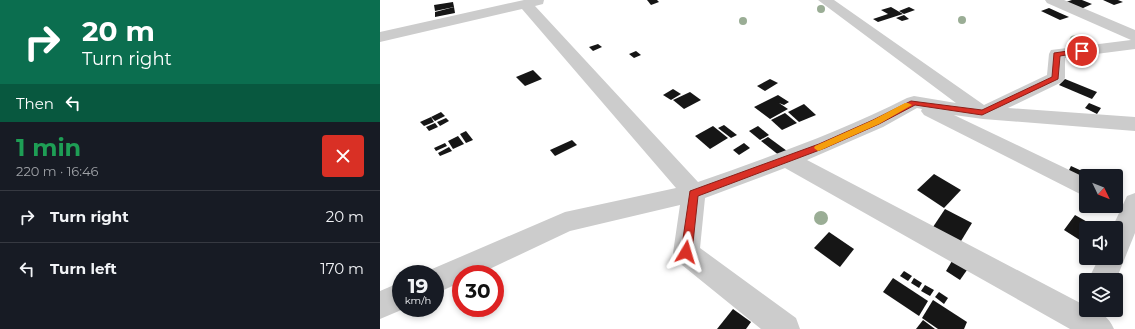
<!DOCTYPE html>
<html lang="en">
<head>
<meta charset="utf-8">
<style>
  :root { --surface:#171b24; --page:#242831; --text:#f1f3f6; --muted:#9ea1a6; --line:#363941 }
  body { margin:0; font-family:Montserrat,sans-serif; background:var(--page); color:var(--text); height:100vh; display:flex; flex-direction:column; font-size:15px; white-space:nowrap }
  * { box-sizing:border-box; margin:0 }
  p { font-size:13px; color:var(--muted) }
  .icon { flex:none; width:22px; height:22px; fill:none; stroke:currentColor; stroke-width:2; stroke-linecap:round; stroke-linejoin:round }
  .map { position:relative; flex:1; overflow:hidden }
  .side { display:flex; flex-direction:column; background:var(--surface); width:380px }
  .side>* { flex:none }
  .banner { background:#0b6e4f; color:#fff; overflow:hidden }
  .needle { width:26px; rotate:133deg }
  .fabs { position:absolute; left:699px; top:169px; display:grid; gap:8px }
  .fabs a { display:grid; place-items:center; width:44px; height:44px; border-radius:4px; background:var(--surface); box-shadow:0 2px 6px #0003; font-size:20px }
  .speed { position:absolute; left:12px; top:265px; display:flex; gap:8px; font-size:20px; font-weight:700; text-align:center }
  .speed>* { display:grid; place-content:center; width:52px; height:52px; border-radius:50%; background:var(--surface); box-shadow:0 2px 6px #0003; line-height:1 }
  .speed small { font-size:10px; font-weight:400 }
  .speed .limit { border:6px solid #d22; background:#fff; color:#111 }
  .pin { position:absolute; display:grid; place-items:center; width:34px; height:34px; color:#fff; margin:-17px; border:2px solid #fff; border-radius:50%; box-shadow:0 1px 4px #0007 }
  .me { position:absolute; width:44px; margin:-22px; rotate:7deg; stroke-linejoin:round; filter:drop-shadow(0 0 3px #0008) }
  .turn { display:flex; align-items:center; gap:14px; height:84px; padding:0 16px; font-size:18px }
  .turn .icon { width:52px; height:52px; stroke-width:2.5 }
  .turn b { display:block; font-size:28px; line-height:34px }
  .then { display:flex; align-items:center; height:38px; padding:0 16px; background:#0003; gap:8px; font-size:15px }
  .round { display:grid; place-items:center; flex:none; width:42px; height:42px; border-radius:4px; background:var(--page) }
  .head { display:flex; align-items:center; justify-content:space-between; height:68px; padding:0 16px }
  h1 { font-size:24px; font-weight:700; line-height:30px; color:#1e9e55 }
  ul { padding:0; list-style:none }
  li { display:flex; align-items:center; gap:12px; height:52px; padding:0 16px; border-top:1px solid var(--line) }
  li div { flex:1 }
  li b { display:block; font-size:15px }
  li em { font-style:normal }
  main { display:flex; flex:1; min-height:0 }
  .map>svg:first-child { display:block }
  .building { fill:#161616 }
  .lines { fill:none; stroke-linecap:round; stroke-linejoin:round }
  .minor { fill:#ccc; fill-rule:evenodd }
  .tree { fill:#9aad95 }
  .route { fill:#d93025; stroke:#8d1f18 }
  .slow { fill:#f59e0b }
</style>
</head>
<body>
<main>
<section class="side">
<div class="banner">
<div class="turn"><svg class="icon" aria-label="right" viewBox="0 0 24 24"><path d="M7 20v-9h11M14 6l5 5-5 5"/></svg><div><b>20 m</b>Turn right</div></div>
<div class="then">Then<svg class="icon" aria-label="left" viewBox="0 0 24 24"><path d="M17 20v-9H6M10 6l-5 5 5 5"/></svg></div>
</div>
<div class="head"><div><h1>1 min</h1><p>220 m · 16:46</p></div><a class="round" style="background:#d93025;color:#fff"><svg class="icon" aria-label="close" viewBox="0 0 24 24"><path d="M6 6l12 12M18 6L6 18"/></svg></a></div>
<ul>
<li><svg class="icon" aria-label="right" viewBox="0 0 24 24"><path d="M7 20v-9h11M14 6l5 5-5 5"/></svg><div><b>Turn right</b></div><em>20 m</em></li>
<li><svg class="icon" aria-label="left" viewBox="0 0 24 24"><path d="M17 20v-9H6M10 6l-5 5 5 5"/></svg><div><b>Turn left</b></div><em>170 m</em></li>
</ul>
</section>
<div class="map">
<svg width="755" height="329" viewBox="0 0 755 329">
  <rect width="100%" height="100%" fill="#fff"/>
  <g class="building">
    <polygon points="267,0 277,0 279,2 271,5"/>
    <polygon points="692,0 702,0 712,4 701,9 686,2"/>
    <polygon points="723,0 738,0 743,2 734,5"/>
    <polygon points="73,2 74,7 55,11 54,5"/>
    <polygon points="74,7 75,13 55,17 55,12"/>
    <polygon points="511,7 523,14 498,22 493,19 508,14 501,10"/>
    <polygon points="529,7 535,10 524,14 519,11"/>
    <polygon points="669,8 680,13 689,17 680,20 661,11"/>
    <polygon points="524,15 529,19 522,21 516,18"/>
    <polygon points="218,44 222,47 213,51 209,47"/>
    <polygon points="256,51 261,55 254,58 249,54"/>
    <polygon points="153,70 162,79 145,86 136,77"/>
    <polygon points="390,79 398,83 385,91 377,86"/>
    <polygon points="685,79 717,92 712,99 679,85"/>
    <polygon points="293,89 301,94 291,100 283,95"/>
    <polygon points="310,92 321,100 304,109 293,100"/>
    <polygon points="398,95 409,102 404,105 399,103 408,109 390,119 374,107"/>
    <polygon points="709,103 721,108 717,114 705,108"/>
    <polygon points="424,104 436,115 419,122 408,112"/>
    <polygon points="61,112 65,116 55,121 51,117"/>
    <polygon points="405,113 417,123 402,130 391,120"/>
    <polygon points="51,117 54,122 44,126 40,122"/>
    <polygon points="66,118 69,121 60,126 57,122"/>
    <polygon points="55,123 58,127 49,131 46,127"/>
    <polygon points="344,125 357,135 351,138 338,128"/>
    <polygon points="333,126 348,138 330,149 315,136"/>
    <polygon points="378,126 389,135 380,140 369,131"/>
    <polygon points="86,131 93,140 86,143 80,134"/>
    <polygon points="78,136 84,144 73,149 68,141"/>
    <polygon points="388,137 407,151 400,156 381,141"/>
    <polygon points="192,140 197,145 175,156 170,150"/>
    <polygon points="65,143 67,146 56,151 54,148"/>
    <polygon points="364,143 370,148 359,155 353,150"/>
    <polygon points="69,147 72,151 60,156 58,153"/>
    <polygon points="691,166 713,176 706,176 706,185 686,176"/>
    <polygon points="554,174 581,190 564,208 537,190"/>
    <polygon points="565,209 592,223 578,246 551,230"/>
    <polygon points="695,215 718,228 706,228 706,244 684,230"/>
    <polygon points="449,232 474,249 460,267 434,248"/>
    <polygon points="572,261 587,270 580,280 566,271"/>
    <polygon points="524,271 532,276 528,281 520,276"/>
    <polygon points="513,278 548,301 539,316 503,292"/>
    <polygon points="534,278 542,283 539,288 531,283"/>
    <polygon points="545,285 554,290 550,296 541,291"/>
    <polygon points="559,292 568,298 564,304 555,297"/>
    <polygon points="553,300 587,322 584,329 558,329 542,318"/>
    <polygon points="353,309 371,322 366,329 337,329"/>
    <polygon points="543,320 555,329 536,329"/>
  </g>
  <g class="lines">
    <g class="minor">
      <path d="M144 0H164L163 4 155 6 318 182C389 157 460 132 527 98L534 96 576 103 438 0H454L604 105 667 75 669 54 671 50 751 40 667 3 665 0H684L755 30V49L685 58V78L682 82 628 108 755 117V131L603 119 574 115 706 178V197L544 115 541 111 542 109 537 108 503 127 427 160 706 306V310C720 310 729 317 734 329H690L405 168 325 198 320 248 416 318 420 329H381L297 261 293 253 300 205 190 231 99 274H81V282L55 294V274H44L45 272 185 212 296 188 142 9 0 42V32Z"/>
      <polygon points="755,193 755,233 736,280 708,280 719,258 736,258 736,228 732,228 747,196"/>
      <polygon points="21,282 21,308 26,308 0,319 0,291"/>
    </g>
  </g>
  <g class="tree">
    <circle cx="441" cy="9" r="4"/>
    <circle cx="582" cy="20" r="4"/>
    <circle cx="363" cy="21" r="4"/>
    <circle cx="694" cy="40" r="4.5"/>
    <circle cx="441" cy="218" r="7"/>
  </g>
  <polygon class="route" points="702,49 705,49 705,52 680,56 678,79 602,115 535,105 499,124 445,148 318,196 312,252 310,256 302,256 301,252 310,191 439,144 493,120 531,101 602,110 672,77 674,53"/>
  <polygon class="slow" points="525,103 528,103 532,105 499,124 441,150 438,151 434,148 435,146 493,120"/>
</svg>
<div class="fabs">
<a><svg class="needle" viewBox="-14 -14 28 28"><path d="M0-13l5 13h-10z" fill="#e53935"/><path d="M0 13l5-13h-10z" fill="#9ea1a6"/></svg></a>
<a><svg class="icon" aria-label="sound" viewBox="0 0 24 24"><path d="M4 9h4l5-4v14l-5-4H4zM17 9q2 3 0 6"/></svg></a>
<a><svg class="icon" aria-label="layers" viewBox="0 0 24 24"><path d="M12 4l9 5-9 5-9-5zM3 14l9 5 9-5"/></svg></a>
</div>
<div class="speed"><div>19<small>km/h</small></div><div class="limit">30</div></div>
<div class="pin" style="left:702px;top:51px;background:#d93025"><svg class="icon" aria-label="arrive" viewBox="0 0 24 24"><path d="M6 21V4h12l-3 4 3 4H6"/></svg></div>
<svg class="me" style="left:306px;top:252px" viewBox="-20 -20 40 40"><path d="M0-17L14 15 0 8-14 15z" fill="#d93025" stroke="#fff" stroke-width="4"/></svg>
</div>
</main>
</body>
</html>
